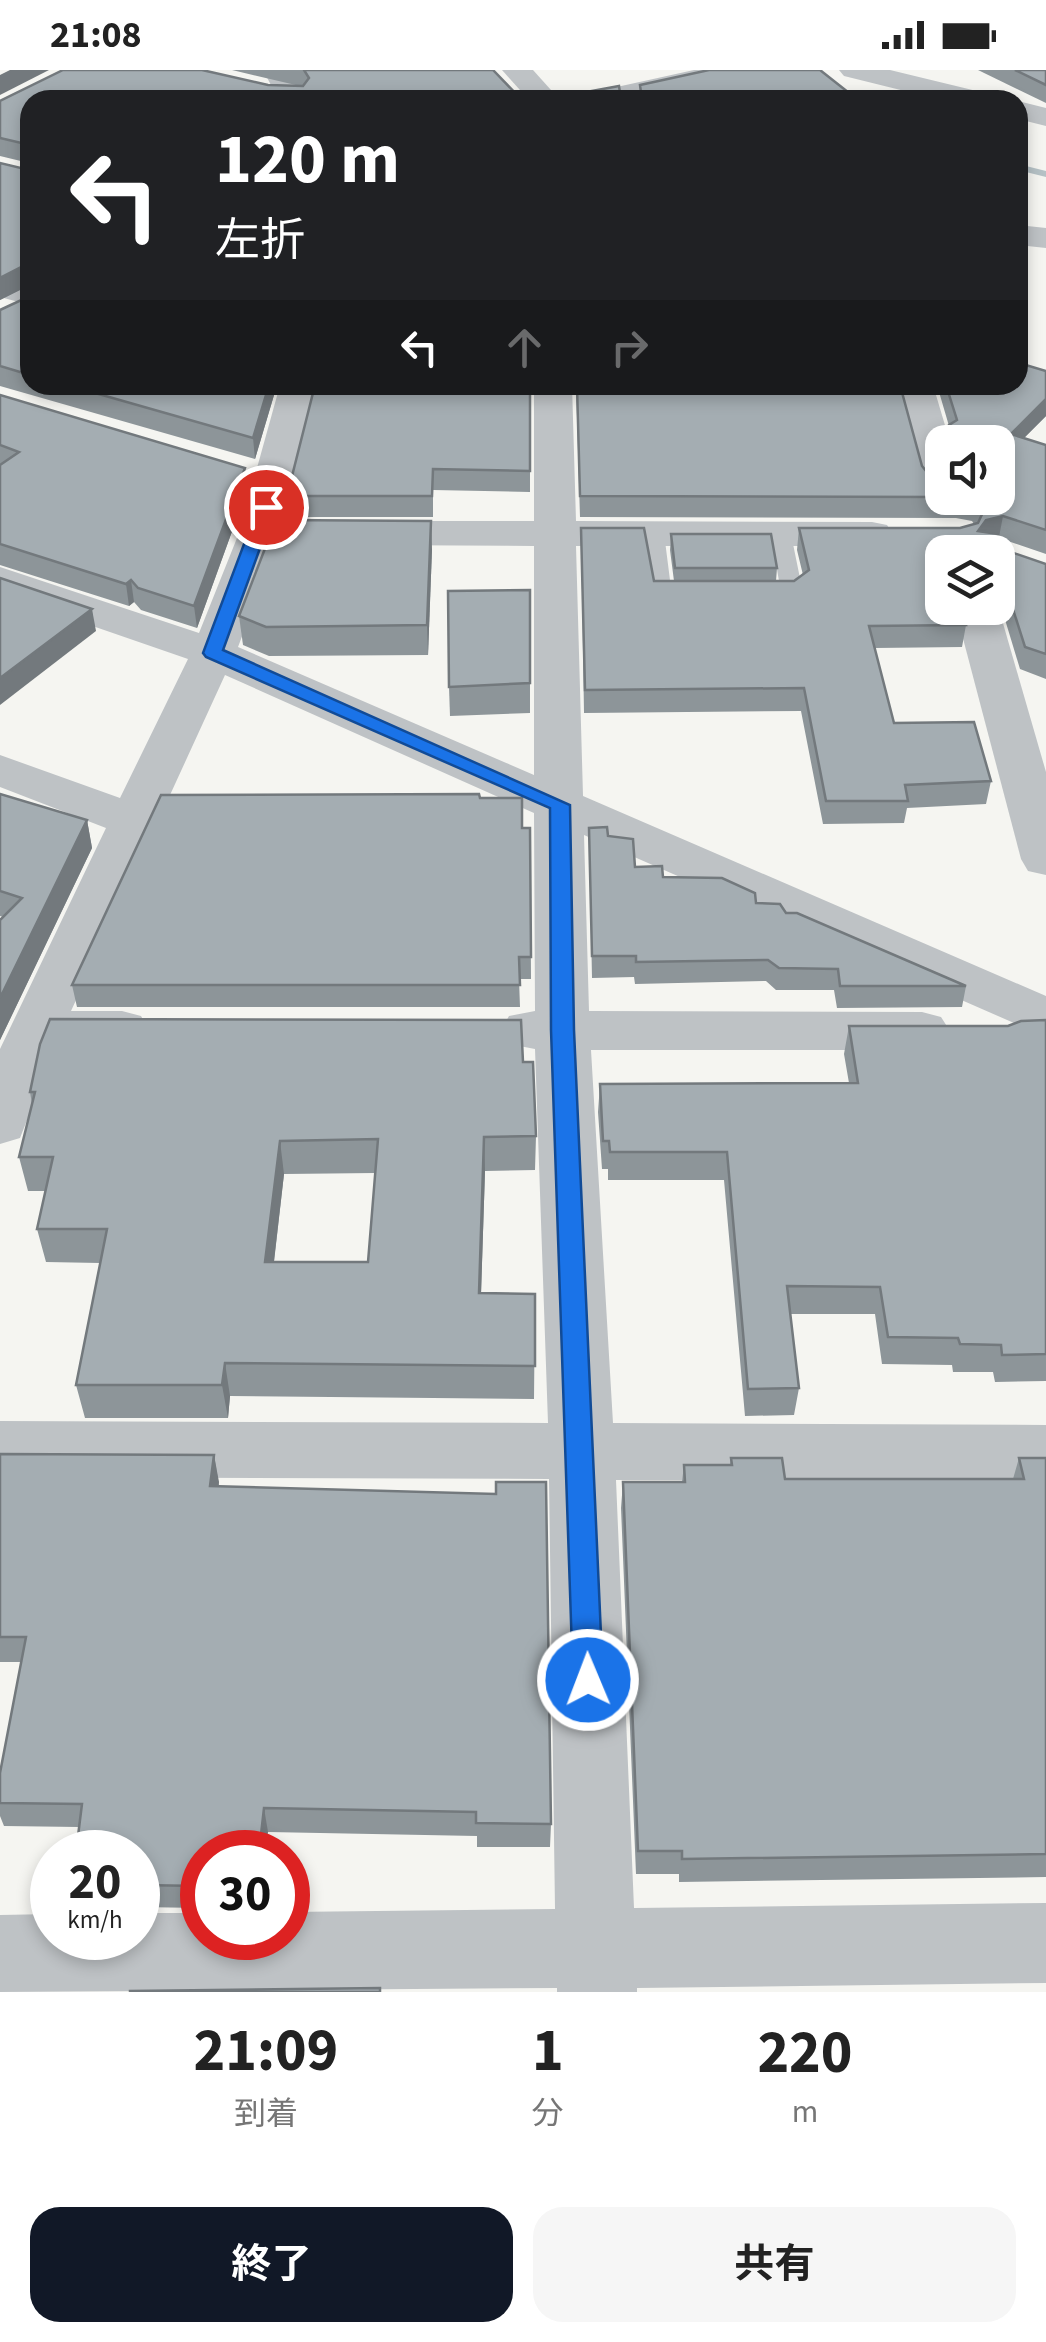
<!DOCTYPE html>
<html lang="ja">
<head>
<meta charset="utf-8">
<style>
  :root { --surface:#fff; --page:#f6f6f6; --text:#222; --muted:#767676; --accent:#111827 }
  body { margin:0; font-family:"Source Sans 3","Noto Sans JP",sans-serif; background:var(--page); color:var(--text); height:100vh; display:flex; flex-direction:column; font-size:38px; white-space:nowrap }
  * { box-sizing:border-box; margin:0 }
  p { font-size:32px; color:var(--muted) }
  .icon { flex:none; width:55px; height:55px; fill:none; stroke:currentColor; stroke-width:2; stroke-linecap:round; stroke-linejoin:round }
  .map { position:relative; height:1922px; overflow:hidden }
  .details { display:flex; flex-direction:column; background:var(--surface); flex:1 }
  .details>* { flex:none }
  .hud { position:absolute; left:20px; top:20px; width:1008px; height:305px; border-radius:30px; box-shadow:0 5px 15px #0003; background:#202124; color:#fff; overflow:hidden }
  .tools { position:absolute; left:925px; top:355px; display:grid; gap:20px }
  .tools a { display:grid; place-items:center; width:90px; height:90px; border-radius:20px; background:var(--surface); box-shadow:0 5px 15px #0003; font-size:50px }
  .speed { position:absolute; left:30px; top:1760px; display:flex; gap:20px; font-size:50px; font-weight:700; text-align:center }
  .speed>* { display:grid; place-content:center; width:130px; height:130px; border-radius:50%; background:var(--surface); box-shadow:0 5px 15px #0003; line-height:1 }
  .speed small { font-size:25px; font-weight:400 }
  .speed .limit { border:15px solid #d22; background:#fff; color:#111 }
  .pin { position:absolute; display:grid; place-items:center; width:85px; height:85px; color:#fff; margin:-42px; border:5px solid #fff; border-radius:50%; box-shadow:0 2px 10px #0007 }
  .me { position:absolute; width:110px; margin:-55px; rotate:359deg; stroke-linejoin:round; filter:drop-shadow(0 0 8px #0008) }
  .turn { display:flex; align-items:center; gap:35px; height:210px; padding:0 30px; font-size:45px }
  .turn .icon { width:130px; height:130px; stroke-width:2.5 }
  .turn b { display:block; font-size:70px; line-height:85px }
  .lanes { display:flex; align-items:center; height:95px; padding:0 30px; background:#0003; justify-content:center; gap:50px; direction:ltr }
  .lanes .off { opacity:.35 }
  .eta { display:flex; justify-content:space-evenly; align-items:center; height:170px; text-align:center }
  .eta b { font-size:60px; font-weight:700; line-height:70px }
  .primary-button { display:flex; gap:20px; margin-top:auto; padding:20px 30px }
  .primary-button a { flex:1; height:115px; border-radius:30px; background:var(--accent); color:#fff; font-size:40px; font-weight:700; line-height:115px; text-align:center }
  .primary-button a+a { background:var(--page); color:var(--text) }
  .status { display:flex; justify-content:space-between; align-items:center; height:70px; padding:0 50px; background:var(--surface); direction:ltr }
  .status svg { height:28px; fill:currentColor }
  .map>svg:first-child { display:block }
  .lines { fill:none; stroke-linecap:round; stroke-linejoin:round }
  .stream { fill:#b5c1c5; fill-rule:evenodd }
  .service { fill:#bec2c5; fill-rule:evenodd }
  .minor { fill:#bec2c5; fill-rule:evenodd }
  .wall { fill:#8d9599; fill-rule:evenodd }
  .shaded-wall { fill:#73797d }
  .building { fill:#a4adb2; stroke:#73797d; stroke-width:2.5; fill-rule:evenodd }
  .route { fill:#1a73e8; stroke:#114b97; stroke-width:2.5 }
</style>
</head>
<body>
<div class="status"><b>21:08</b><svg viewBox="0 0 49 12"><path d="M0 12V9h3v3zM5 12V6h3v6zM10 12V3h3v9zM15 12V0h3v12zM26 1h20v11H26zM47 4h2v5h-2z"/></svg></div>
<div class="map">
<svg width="1046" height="1922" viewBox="0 0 1046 1922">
  <rect width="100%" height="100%" fill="#f5f5f1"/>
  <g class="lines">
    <polygon class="stream" points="1018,94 1046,101 1046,107 1018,100"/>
    <g class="service">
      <polygon points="654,457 664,463 671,518 690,519 690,529 661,530 650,524 644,463"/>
      <path d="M781 458 791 464 803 523C794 533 768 533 759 523L780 517 771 464Z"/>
    </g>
    <g class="minor">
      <polygon points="263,0 293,0 309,30 279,30"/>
      <polygon points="502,0 533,0 560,30 529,30"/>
      <polygon points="694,0 750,0 745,6 637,30 581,30 585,24"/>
      <polygon points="839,0 890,0 989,24 993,30 941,30 844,6"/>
      <polygon points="1018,31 1046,38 1046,56 1018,49"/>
      <polygon points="1018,155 1046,158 1046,178 1018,175"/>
      <polygon points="0,206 30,213 30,235 0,227"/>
      <polygon points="280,315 318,315 281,463 238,577 534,705 534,476 358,475 343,472 337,463 343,454 358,451 534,451 534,315 572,315 576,451 872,452 887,455 893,464 887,473 872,476 576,476 583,726 1046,926 1046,967 584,765 589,941 922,942 941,947 950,961 941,975 922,980 591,980 613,1353 1046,1355 1046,1411 616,1410 634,1838 1046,1833 1046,1913 637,1918 637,1922 557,1922 557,1918 0,1922 0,1845 52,1844 52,1868 138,1868 138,1843 202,1843 202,1868 288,1868 288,1842 555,1839 549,1409 0,1407 0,1351 548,1353 535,979 509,974 501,960 509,946 535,941 534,743 225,605 71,941 122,941 141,946 149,960 141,974 122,979 55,979 20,1068 0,1074 0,979 106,758 0,717 0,685 120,728 188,589 0,524 0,497 199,563 239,463"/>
      <polygon points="895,315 933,315 950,372 942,372 944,428 928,425 922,416"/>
      <polygon points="998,536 1046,702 1046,805 1028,801 1021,789 955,538"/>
    </g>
  </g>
  <g class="wall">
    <polygon points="232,0 493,0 522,30 30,30 30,315 277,315 255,389 0,316 0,240 28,227 28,216 0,230 0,93 29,100 29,93 0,86 0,31 268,15 300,16"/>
    <polygon points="978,0 1046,0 1046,33"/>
    <polygon points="1019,293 1046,301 1046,346 1024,368 1046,375 1046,484 999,468 999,478 1046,494 1046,609 1020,599 1000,533 998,533 998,482 942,482 966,555 962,577 875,578 894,653 991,711 986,734 907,738 904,753 823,754 801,641 584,643 581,458 654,511 674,511 670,480 671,464 777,498 776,511 794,511 803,505 797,480 799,458 960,458 974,454 972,451 956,448 580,447 576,315 900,315 922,396 942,428 998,428 998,372 946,372 949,356 937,315 1018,315"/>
    <polygon points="530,315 530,422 433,420 433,447 289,447 287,426"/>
    <polygon points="0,325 247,420 197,558 141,540 134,532 129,536 0,495"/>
    <polygon points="432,479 428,585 269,586 243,575 239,546"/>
    <polygon points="530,520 530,643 450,646 449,617"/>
    <polygon points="0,724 87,750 92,778 0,970 0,850 3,847 0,846"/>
    <polygon points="480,728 522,758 530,758 531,909 519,909 520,937 77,937 72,915"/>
    <polygon points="589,758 608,766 635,797 663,807 786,843 966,916 962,937 837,938 834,920 776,920 766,911 635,914 634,907 592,908"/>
    <polygon points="1046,950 1046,1311 995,1312 993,1302 953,1302 952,1295 882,1294 875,1244 790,1244 799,1318 794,1345 745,1346 724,1110 608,1110 608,1099 602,1099 598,1042 600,1014 849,1013 844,984 849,956 1008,956"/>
    <path d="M523 992 536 1066 535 1100 485 1101 481 1223 535 1224 534 1329 230 1326 228 1348H85L76 1315 100 1193 46 1192 37 1159 46 1121H28L19 1087 32 1034 30 1022ZM375 1103 368 1192H274L284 1104Z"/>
    <polygon points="0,1384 214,1385 219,1416 551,1754 550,1777 477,1777 477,1766 268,1762 202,1782 202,1838 138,1837 138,1782 79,1757 4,1756 0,1746 0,1703 22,1592 0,1592"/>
    <polygon points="731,1388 785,1409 1013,1409 1019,1388 1046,1388 1046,1807 679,1812 679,1804 636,1804 621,1438 623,1412 682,1412 684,1395 730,1395"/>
  </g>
  <g class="shaded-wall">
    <polygon points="10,0 49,0 0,25 0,5"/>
    <polygon points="27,194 30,215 0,230 0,208"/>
    <polygon points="269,315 277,315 255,389 253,368"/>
    <polygon points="1046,329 1046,346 1007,385 1011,364"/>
    <polygon points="245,398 247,420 197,558 194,536"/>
    <polygon points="1003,446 999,467 978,461 986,450"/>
    <polygon points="431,451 432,479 428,585 427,555"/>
    <polygon points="131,510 134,532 129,536 126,514"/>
    <polygon points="92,539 96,561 0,635 0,608"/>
    <polygon points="87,750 92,778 0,970 0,928"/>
    <polygon points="484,1067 485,1101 480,1256 479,1223"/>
    <polygon points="280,1071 284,1104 270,1225 265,1192"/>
    <polygon points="225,1293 230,1326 228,1348 222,1315"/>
    <polygon points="214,1385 219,1412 215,1442 210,1416"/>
    <polygon points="264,1738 268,1762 266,1782 259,1782"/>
  </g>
  <g class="building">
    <polygon points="63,0 202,0 268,15 303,16 309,8 304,0 493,0 522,30 30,30 30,305 0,296 0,240 28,227 27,194 0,208 0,93 29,100 30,75 0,68 0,31"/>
    <polygon points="709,0 820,0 858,30 642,30 640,15"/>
    <polygon points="1015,0 1046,0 1046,15"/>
    <polygon points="619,16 621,30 543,30"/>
    <polygon points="1018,288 1019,293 1046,301 1046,329 1011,364 1046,375 1046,460 1003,446 986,450 978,461 998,464 999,478 1046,494 1046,584 1025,577 1004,511 998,511 998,482 942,482 942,538 961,538 966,555 869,556 894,653 974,652 991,711 905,715 908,731 826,731 804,618 585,620 581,458 644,458 654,511 794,511 809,500 799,458 960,458 978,453 984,440 976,430 964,428 998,428 998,372 950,372 949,355 957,350 946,315 1018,315"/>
    <polygon points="67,315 269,315 253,368"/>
    <polygon points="315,315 530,315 530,401 433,399 432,426 287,426"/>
    <polygon points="577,315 900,315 922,396 931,407 942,409 942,427 580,426"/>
    <polygon points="0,325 245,398 194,536 138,518 131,510 126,514 0,474 0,395 19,382 0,375"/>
    <polygon points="276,450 431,451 427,555 266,557 239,546"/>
    <polygon points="671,464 771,464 777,498 675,498"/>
    <polygon points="0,508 92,539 0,608"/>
    <polygon points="530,520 530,613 449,617 448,521"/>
    <polygon points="0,724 87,750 0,928 0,850 22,828 0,821"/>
    <polygon points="479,724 480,728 522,728 522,758 530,758 531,887 519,887 520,915 72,915 161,725"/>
    <polygon points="607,757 608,766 633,769 635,797 662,796 663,807 722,808 755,823 756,833 780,834 786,843 797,843 966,916 840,916 838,899 779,898 768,890 636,892 636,886 592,886 589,758"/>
    <path d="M50 949 521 950 523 992H533L536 1066 484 1067 479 1223 535 1224V1296L225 1293 222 1315H76L107 1159H37L53 1087H19L35 1022H30L40 974ZM378 1069 368 1192H265L280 1071Z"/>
    <polygon points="1046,950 1046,1284 1002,1285 1001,1275 960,1274 958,1268 888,1267 880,1217 787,1216 799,1318 748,1319 727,1082 610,1082 609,1071 603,1071 600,1014 858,1013 849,956 1008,956 1021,951"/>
    <polygon points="0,1384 214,1385 210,1416 496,1424 496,1412 546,1412 551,1754 476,1753 476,1742 264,1738 259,1782 202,1782 202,1816 138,1815 138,1782 76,1782 82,1734 0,1733 0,1703 26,1567 0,1567"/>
    <polygon points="731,1388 782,1388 785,1409 1024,1409 1019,1388 1046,1388 1046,1784 682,1789 682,1781 638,1781 623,1412 685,1412 684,1395 732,1395"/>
    <polygon points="380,1918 380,1922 130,1922 130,1921"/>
  </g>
  <polygon class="route" points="266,432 275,437 223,580 570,735 574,960 603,1610 599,1620 588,1624 578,1620 573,1610 551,960 550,738 206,587 203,583 258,437"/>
</svg>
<div class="tools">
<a><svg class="icon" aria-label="sound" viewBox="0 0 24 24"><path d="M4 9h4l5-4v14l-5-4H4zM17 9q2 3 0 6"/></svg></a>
<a><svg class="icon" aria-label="layers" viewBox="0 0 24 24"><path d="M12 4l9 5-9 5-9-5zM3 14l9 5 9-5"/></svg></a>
</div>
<div class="speed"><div>20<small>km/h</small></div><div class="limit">30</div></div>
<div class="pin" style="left:266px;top:437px;background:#d93025"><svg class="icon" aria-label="arrive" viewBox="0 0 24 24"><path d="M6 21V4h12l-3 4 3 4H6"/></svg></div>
<svg class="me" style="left:588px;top:1610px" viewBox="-20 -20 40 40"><circle r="17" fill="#1a73e8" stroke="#fff" stroke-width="3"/><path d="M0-11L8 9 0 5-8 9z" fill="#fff"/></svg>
<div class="hud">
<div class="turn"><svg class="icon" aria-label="left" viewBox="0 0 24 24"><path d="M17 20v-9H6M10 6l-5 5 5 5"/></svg><div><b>120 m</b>左折</div></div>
<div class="lanes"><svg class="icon" aria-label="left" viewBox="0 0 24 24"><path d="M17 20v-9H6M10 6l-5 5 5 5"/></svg><svg class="icon off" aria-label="ahead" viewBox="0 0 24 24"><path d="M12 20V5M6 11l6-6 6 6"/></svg><svg class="icon off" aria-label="right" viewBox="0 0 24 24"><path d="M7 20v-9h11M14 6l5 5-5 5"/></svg></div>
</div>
</div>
<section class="details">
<div class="eta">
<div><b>21:09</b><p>到着</p></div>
<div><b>1</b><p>分</p></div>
<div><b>220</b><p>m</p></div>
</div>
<div class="primary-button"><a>終了</a><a>共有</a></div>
</section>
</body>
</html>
